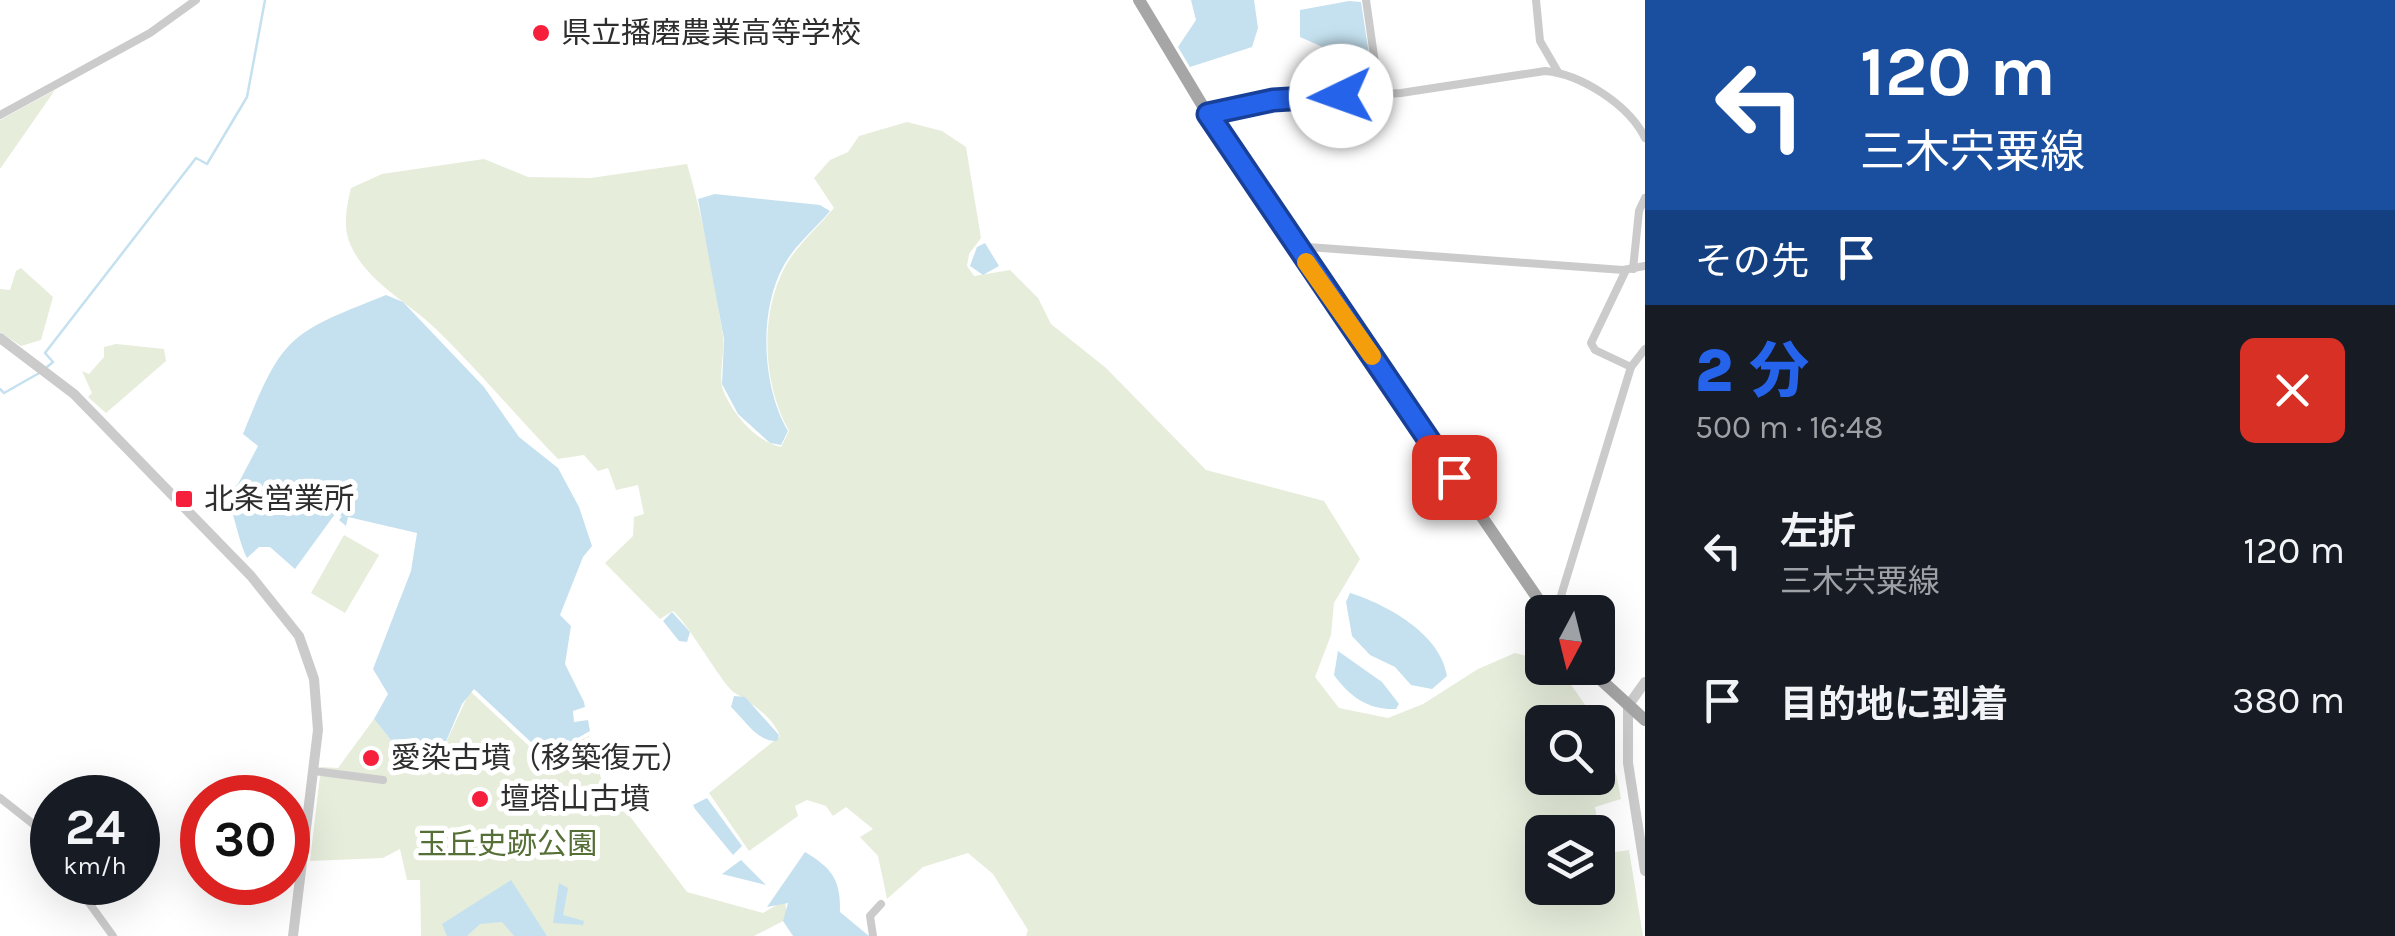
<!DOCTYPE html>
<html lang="ja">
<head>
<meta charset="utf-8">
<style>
  :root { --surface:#171b24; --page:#242831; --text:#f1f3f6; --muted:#9ea1a6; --accent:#2563eb }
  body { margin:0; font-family:Karla,"Noto Sans JP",sans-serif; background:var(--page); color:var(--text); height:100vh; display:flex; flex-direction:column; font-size:38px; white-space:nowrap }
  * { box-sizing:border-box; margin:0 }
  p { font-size:32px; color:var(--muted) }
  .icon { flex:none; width:55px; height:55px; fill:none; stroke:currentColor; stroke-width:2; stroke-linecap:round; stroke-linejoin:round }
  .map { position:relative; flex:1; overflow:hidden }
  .sheet { display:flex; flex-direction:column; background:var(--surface); width:750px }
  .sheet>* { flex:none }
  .hud { background:#1a4fa0; color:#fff; overflow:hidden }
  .needle { width:65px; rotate:187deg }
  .controls { position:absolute; left:1525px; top:595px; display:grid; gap:20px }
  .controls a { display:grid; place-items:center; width:90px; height:90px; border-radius:15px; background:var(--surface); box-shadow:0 10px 40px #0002; font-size:50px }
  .speed { position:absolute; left:30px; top:775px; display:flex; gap:20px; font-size:50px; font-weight:700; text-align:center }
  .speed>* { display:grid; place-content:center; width:130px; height:130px; border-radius:50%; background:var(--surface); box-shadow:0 10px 40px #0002; line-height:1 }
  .speed small { font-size:25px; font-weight:400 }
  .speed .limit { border:15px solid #d22; background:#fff; color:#111 }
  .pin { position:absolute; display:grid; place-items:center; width:85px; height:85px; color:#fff; margin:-42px; border-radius:20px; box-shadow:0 5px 15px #0006 }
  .me { position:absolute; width:110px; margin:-55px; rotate:267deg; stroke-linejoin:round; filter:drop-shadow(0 0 8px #0008) }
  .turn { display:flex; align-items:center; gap:35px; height:210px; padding:0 50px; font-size:45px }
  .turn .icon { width:130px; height:130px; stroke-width:2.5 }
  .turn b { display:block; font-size:70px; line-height:85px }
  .then { display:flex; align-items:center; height:95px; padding:0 50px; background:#0003; gap:20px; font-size:38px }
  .round { display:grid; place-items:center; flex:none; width:105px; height:105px; border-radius:15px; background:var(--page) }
  .summary { display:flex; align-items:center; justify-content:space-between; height:170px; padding:0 50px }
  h1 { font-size:60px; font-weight:800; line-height:75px; color:var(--accent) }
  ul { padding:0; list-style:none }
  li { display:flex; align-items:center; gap:30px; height:150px; padding:0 50px }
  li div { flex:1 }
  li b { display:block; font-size:38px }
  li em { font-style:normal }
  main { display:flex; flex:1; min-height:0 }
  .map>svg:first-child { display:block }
  .green { fill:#e6eddb; fill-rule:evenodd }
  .water { fill:#c5e1ef }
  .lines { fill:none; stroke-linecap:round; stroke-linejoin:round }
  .stream { stroke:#c5e1ef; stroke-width:2.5 }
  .minor { stroke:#cbcbcb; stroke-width:8 }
  .tertiary { stroke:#cbcbcb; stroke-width:10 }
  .primary { stroke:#a6a6a6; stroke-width:12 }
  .route-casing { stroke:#184099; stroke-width:25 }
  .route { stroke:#2563eb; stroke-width:18 }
  .slow { stroke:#f59e0b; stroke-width:18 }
  .poi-dot { fill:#f6203d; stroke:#fff; stroke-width:4 }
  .labels { text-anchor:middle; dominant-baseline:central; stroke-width:10; stroke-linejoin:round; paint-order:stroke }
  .poi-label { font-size:30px; fill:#2e2e2e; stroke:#fff; text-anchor:start }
  .park-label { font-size:30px; fill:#556f37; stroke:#fff }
</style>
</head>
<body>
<main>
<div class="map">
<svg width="1645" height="936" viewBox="0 0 1645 936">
  <rect width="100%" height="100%" fill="#fff"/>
  <g class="green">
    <polygon points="55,90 0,169 0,120"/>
    <path d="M907 122 942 131 966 147 981 238 969 254 967 266 974 276 1010 270 1038 298 1051 324 1106 368 1206 470 1324 501 1360 559 1334 603 1331 635 1315 677 1339 708 1388 718 1423 704 1478 669 1515 653 1542 660V668H1558C1592 711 1612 743 1621 799L1595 807 1603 854 1629 850 1643 936H1026L1028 930 993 874 968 853 923 867 887 899 878 856 860 837 873 829 846 807 833 816 826 806 807 800 795 806 798 816 749 851 709 793 780 736C772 716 752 704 735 693 723 686 691 627 673 611L660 619 605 563 633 536 634 517 644 514 638 485 616 490 608 468 598 471 584 455 558 459C516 416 478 370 436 329 407 301 364 281 349 241 343 225 347 204 351 188L382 174 484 159 528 177 591 178 687 164C704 220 714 279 723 336 725 354 718 373 723 390 732 413 756 442 781 447L789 431C763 385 759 315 785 267 796 246 819 226 834 208L814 178 830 160 848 152 859 136ZM1542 722H1598V778H1542ZM1542 832H1598V888H1542Z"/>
    <polygon points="21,268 53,297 41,340 21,346 0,332 0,289 10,290 16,271"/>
    <polygon points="116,344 164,349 166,361 106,413 88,397 92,393 82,371 89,374 104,357 104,347"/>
    <polygon points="344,535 379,555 345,613 311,593"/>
    <polygon points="470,691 543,759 589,736 601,778 687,892 763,913 785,900 787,919 754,936 421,936 420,880 407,880 400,849 383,858 310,861 321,767 338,768 374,719 403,755 413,750 441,753"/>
  </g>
  <g class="water">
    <polygon points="1191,0 1254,0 1258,28 1252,47 1190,67 1178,47 1196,20"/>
    <polygon points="1349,1 1361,2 1370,61 1365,68 1341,72 1327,49 1300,37 1300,10"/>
    <path d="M715 194 820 205 830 211C816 228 795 245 784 265 758 311 762 387 788 431L781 445 770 443 738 414 722 384 724 339 698 199Z"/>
    <polygon points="985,243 999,266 983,275 970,266 977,247"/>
    <path d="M386 295 403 302 484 387 519 437 558 468 579 507 592 546 583 557 560 615 571 626 565 664 584 702 585 707 573 711 574 722 588 720 590 731 546 756 474 689 462 704 441 753 413 750 403 755 374 719 388 694 373 669 411 571 417 533 348 517 346 526 339 520 342 516 335 514 295 569 270 547H259L247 558C239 543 234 513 226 494L238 484 258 446 243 434C283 335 288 334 386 295Z"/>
    <path d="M1350 593C1386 604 1441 634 1447 676L1432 689 1411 685 1395 667 1370 655 1352 636 1346 602Z"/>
    <polygon points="672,612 690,632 687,642 679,641 663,621"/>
    <path d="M1338 651 1382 682 1399 704 1396 709C1368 710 1350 697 1334 675Z"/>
    <path d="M734 696 745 697 779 735 777 741C757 742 745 720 731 707Z"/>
    <polygon points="707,798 742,846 733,855 695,809 693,805"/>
    <path d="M805 852C832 868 841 880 840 912L869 936H793L783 921 788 903 767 907Z"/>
    <polygon points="741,860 766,885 722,874"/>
    <polygon points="511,880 547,936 514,936 502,922 480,924 467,936 447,936 442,924"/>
    <polygon points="559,883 568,888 563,915 584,921 583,925 553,923"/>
  </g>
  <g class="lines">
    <g class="stream">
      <polyline points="47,367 53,362 45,353 196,158 207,164 247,97 265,0"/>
      <polyline points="0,389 4,393 41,372"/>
    </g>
    <g class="minor">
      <polyline points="1536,0 1540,41 1558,72"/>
      <polyline points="1341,96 1344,81 1368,72 1375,63 1366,0"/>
      <path d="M1208 114 1273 101 1401 93 1545 71C1581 74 1629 105 1645 138"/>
      <polyline points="0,115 150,33 196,0"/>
      <polyline points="1297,250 1308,247 1623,270 1645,266"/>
      <polyline points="1633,269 1639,211 1645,198"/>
      <polyline points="1626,270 1591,343 1595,350 1631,367"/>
      <polyline points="1556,612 1631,367 1645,349"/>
      <polyline points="314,771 383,780"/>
      <polyline points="0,798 37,827 52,852"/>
      <polyline points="74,882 113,936"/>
      <polyline points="873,936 870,916 881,904"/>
    </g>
    <g class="tertiary">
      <polyline points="0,338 74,394 251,576 299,636 314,679 318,730 293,936"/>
      <polyline points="1645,682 1628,706 1628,763 1645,871"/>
    </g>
    <g class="primary">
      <polyline points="1139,0 1216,128 1547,612"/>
      <polyline points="1588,668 1645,720"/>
    </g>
  </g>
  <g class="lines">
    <defs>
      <polyline id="route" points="1341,96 1273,100 1208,114 1454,477"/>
    </defs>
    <use href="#route" class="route-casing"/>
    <use href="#route" class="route"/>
    <polyline class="slow" points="1306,262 1372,356"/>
  </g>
  <g class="poi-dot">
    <circle cx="541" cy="33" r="10"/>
    <rect x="174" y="489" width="20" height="20" rx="5"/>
    <circle cx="371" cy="758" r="10"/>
    <circle cx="480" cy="799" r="10"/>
  </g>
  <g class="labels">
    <g class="poi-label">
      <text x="561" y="33">県立播磨農業高等学校</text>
      <text x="204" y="499">北条営業所</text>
      <text x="391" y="758">愛染古墳（移築復元）</text>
      <text x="500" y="799">壇塔山古墳</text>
    </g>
    <g class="park-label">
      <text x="507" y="844">玉丘史跡公園</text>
    </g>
  </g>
</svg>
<div class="controls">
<a><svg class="needle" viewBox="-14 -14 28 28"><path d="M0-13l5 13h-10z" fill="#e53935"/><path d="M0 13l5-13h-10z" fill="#9ea1a6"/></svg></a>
<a><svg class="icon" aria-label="search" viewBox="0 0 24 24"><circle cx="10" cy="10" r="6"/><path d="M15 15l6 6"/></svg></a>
<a><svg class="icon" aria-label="layers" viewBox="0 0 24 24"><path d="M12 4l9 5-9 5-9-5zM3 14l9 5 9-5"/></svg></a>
</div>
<div class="speed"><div>24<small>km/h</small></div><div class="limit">30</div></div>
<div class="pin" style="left:1454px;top:477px;background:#d93025"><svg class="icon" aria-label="arrive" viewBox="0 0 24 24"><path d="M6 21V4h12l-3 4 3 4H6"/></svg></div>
<svg class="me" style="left:1341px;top:96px" viewBox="-20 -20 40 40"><circle r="19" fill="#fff"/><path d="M0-13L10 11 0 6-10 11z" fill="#2563eb"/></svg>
</div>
<section class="sheet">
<div class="hud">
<div class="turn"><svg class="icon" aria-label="left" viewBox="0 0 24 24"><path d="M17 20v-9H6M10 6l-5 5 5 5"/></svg><div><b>120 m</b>三木宍粟線</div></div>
<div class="then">その先<svg class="icon" aria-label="arrive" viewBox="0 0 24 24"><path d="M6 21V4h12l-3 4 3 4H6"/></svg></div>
</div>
<div class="summary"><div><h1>2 分</h1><p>500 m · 16:48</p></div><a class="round" style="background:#d93025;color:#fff"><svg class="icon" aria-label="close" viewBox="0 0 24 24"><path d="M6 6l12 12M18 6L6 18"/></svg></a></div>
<ul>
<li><svg class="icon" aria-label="left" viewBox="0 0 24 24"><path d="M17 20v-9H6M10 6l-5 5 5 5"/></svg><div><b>左折</b><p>三木宍粟線</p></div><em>120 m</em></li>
<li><svg class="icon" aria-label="arrive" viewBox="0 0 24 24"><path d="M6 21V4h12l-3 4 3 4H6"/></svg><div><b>目的地に到着</b></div><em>380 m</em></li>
</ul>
</section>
</main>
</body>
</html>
